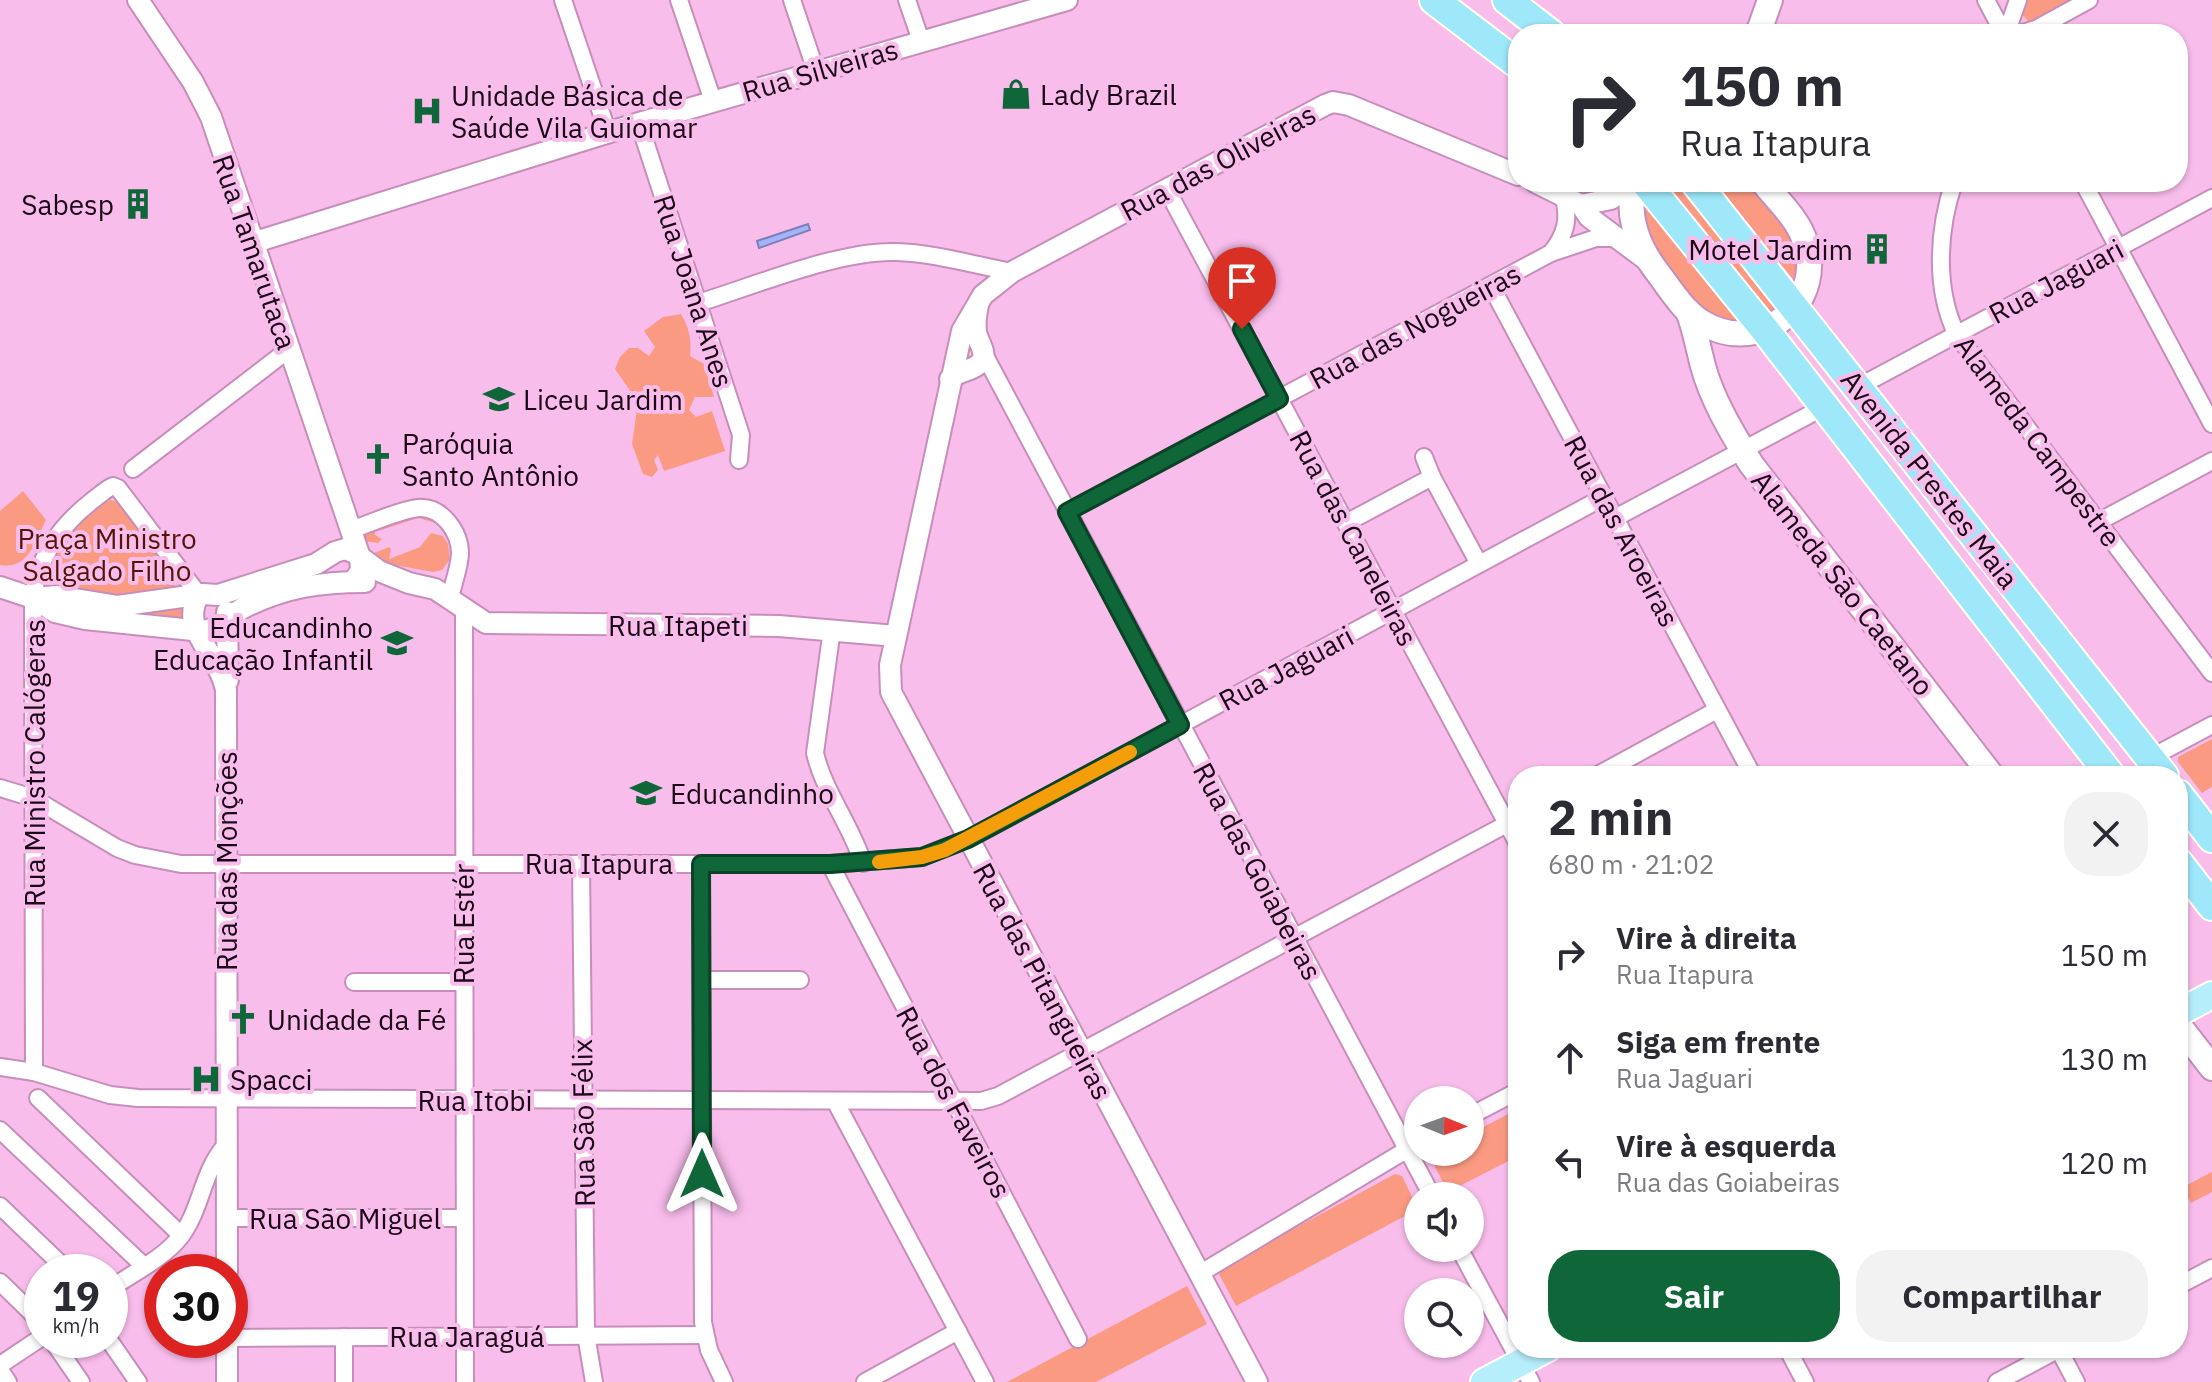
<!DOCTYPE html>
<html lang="pt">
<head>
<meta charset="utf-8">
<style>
  :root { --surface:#fff; --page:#f2f2f3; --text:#2b2b33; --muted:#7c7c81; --accent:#0e6639 }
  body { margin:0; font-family:"IBM Plex Sans",sans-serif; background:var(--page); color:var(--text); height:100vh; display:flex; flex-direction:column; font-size:30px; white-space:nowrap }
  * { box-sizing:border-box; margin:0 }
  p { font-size:26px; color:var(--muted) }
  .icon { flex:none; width:44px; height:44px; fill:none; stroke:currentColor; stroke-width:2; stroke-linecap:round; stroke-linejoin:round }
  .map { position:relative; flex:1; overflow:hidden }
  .panel { position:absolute; left:1508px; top:766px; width:680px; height:592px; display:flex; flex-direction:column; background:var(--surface); border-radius:32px; box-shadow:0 2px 6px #0004 }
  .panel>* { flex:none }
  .hud { position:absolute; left:1508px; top:24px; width:680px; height:168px; border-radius:32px; box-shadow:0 2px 6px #0004; background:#fff; color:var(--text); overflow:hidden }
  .needle { width:52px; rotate:91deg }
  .tools { position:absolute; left:1404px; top:1086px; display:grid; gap:16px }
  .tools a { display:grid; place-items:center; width:80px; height:80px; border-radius:50%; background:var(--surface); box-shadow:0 2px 6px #0004; font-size:40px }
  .speed { position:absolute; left:24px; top:1254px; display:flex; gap:16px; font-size:40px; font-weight:700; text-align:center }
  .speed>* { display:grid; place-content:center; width:104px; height:104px; border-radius:50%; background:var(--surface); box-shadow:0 2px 6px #0004; line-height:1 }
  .speed small { font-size:20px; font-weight:400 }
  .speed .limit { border:12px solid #d22; background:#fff; color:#111 }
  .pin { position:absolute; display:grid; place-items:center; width:68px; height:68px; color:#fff; margin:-82px -34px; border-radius:50% 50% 50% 0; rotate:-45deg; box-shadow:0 0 8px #0007 }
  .pin .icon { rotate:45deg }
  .me { position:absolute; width:88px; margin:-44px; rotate:0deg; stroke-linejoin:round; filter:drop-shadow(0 0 6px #0008) }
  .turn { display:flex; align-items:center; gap:28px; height:168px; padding:0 40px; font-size:36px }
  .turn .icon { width:104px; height:104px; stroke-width:2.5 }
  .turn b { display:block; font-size:56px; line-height:68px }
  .round { display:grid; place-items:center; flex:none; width:84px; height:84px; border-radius:32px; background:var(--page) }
  .overview { display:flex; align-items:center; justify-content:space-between; height:136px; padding:0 40px }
  h1 { font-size:48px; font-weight:800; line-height:60px }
  .cta { display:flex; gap:16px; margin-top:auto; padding:16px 40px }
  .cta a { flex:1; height:92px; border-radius:32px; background:var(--accent); color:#fff; font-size:32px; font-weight:800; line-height:92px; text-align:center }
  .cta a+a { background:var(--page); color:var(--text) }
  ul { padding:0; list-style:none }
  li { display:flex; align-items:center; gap:24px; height:104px; padding:0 40px }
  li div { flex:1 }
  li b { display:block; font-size:30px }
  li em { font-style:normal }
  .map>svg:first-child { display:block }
  .green { fill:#fb9a83 }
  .water { fill:#a4b4fa; stroke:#7b80b6; stroke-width:2 }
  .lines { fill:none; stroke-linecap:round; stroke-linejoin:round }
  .minor-casing { stroke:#c78ebb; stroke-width:20 }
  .tertiary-casing { stroke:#c78ebb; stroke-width:24 }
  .secondary-casing { stroke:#c78ebb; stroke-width:28 }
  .primary-casing { stroke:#fff; stroke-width:30 }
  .trunk-casing { stroke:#fff; stroke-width:32 }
  .minor { stroke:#fff; stroke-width:16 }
  .tertiary { stroke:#fff; stroke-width:20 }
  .secondary { stroke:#fff; stroke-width:24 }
  .primary { stroke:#b6eefb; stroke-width:26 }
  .trunk { stroke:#9ee8fa; stroke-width:28 }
  .route-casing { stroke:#094225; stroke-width:20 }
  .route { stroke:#0e6639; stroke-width:14 }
  .slow { stroke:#f59e0b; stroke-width:14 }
  .labels { text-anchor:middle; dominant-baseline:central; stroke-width:8; stroke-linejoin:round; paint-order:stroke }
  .street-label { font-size:28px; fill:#1a0717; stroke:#f9bdec }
  .poi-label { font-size:28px; fill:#1a0717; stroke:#f9bdec; text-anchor:start }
  .park-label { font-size:28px; fill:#531507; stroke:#f9bdec }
</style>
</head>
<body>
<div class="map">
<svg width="2212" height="1382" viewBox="0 0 2212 1382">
  <rect width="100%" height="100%" fill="#f9bdec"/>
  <g class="green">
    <polygon points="2025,0 2073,0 2033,21 2028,21 2022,14"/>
    <polygon points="1660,182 1686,182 1780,304 1766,315"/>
    <polygon points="1715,182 1750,182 1787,228 1798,253 1796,283"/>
    <polygon points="1640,190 1746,322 1722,321 1693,304 1648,244"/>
    <path d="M681 314C689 327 692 341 690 356L704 364 714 397H695L689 410 696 417 712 411 725 451 664 471 658 455 654 460 658 470 652 477 643 474 632 444 638 402 615 369 620 357 629 348H638L649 356 655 347 644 331 663 317Z"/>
    <path d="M23 491 46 520C35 541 29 570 0 565V511Z"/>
    <path d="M110 500 120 502 176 578 177 583 170 591C131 597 86 602 50 583 37 556 88 510 110 500Z"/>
    <polygon points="423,512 436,523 418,518 375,532 375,535 382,539 378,543 363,541 360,531"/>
    <polygon points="431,533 443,536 448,544 450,559 442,570 433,572 373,561 372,554 389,547 391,549 389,559 420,547"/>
    <polygon points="183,609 185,617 183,620 111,617 132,612"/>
    <polygon points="2212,739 2212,787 2202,793 2178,762 2178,757"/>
    <polygon points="1518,1109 1518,1156 1448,1192 1431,1159 1433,1154 1470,1152 1470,1134"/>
    <polygon points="2212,1172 2212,1192 2191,1203 2183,1187"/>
    <polygon points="1395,1174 1402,1176 1418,1209 1236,1306 1219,1274 1221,1268"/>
    <polygon points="1187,1286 1207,1324 1096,1382 1007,1382"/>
  </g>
  <polygon class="water" points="808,224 810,230 759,248 757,241"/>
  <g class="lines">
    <defs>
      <g id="minor">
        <polyline points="563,0 608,133"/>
        <polyline points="679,0 713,101"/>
        <polyline points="792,0 816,71"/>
        <polyline points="907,0 921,41"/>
        <polyline points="1986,0 2004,34"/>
        <polyline points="2006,34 2018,0"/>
        <polyline points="2019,34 2036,29 2089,0"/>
        <polyline points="639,123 741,435 739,460"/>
        <path d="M1954 182C1938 229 1934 289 1957 335L2212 673"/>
        <polyline points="2083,182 2212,424"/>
        <polyline points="1167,190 1518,844"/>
        <path d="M1551 253C1566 234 1570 219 1563 195"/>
        <polyline points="1491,286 1753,776"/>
        <path d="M698 303C754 286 839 250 896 252 934 253 974 265 1012 272"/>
        <polyline points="984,354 1432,1196"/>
        <polyline points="1858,387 2212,198"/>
        <polyline points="1424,457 1432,477 1479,564"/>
        <polyline points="133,469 288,350"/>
        <polyline points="1067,512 1551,253 1596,238 1616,238"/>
        <polyline points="1615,518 1824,407"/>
        <polyline points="2098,522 2212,461"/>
        <polyline points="1346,523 1432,477"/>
        <path d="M351 530C372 523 396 511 418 508 442 506 460 532 460 554 459 569 453 584 450 598"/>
        <polyline points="464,609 465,1382"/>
        <path d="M832 629 815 753C824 792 851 825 863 863"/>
        <polyline points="2150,758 2212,725"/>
        <polyline points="1596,776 1717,710"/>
        <polyline points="0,788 33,798 117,848 135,855 181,864 830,864 922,857 968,839 1604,497"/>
        <polyline points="581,863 586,1335 594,1382"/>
        <polyline points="701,864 703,1322 709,1350 724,1382"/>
        <polyline points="830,864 1078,1339"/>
        <polyline points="701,980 800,980"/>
        <polyline points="354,982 463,982"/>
        <polyline points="0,1067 34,1072 110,1095 138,1098 981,1101 998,1096 1518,818"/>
        <path d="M34 1072 33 598C38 556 60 526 93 500 100 495 106 489 113 486L118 488 199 595"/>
        <polyline points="38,1098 181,1235"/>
        <polyline points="835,1101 985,1382"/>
        <polyline points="1470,1116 1518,1091"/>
        <polyline points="0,1130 144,1266"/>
        <polyline points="0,1206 69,1272"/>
        <polyline points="227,1218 464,1218"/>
        <polyline points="1459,1248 1531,1382"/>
        <polyline points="1199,1274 1418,1143"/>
        <polyline points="0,1282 42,1323"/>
        <polyline points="2178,1286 2212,1268"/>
        <path d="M110 1289C133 1273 164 1258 181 1236 202 1208 202 1171 226 1145"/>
        <polyline points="344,1337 344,1382"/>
        <polyline points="230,1338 705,1335"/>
        <polyline points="52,1340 81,1382"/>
        <polyline points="109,1340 138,1382"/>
        <polyline points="1787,1348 1805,1382"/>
        <polyline points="2058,1348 2076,1382"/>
        <polyline points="0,1365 42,1337"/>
        <polyline points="0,1370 8,1382"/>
        <polyline points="865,1382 958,1331"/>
        <polyline points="1997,1382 2061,1348"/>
      </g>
      <g id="tertiary">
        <polyline points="138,0 193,82 211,117 360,557 361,571 353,582"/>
        <polyline points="1535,182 1581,205 1589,217 1648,261"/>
        <polyline points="1581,205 1611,199 1629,182"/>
        <polyline points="252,243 639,123 1067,0"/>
        <path d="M950 379C959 370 973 371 980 363 989 354 978 343 976 332 975 323 976 314 978 305"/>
        <path d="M0 587 33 598 55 612 85 619 202 631C221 629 229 615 245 607 286 587 320 582 365 582"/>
        <path d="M199 595C178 629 219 653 226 690L227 1272"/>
        <polyline points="33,598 57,596 118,606 203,594 218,595 316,564 335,552 345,549 355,553 379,571 409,583 435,589 486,623 779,626 896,636"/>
        <polyline points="227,612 228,680"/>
        <polyline points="227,1382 227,1340"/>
        <polyline points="1257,1382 891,692 890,665 962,331 983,295 1012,272 1325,105 1333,102 1349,105 1518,175"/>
      </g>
      <g id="secondary">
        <polyline points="1758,34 1770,0"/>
        <path d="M1634 182C1626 216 1637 246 1658 273 1671 290 1684 312 1703 323 1762 358 1830 300 1803 236 1795 216 1776 199 1763 182"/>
        <path d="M1688 311C1695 329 1698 347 1703 366 1712 400 1733 434 1751 464L1992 776"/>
        <polyline points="2178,1024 2212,1068"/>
      </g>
      <g id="primary">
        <polyline points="2178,1013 2212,995"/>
        <polyline points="1484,1382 1548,1348"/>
      </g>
      <g id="trunk">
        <polyline points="1434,0 1518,64"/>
        <polyline points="1507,0 1551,34"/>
        <polyline points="1645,182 1765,330 2111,776"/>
        <polyline points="1695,182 2164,776"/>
        <polyline points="2178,794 2212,838"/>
        <polyline points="2178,862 2212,906"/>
      </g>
    </defs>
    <use href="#minor" class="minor-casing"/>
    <use href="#tertiary" class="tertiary-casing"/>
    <use href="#secondary" class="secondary-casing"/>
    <use href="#primary" class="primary-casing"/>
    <use href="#trunk" class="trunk-casing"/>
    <use href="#minor" class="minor"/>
    <use href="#tertiary" class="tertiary"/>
    <use href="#secondary" class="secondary"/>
    <use href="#primary" class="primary"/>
    <use href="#trunk" class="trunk"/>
  </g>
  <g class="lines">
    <defs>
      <polyline id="route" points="702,1174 701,864 830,864 922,857 968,839 1180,725 1067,512 1279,399 1242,329"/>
    </defs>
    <use href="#route" class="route-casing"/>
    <use href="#route" class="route"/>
    <polyline class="slow" points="879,862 922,857 945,850 1130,752"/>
  </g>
  <defs>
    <symbol id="shop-bare" viewBox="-9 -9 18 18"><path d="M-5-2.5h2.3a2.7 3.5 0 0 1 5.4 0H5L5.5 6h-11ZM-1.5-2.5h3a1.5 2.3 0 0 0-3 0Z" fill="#0e6639" stroke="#f9bdec" stroke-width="2.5" paint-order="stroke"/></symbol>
    <symbol id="hospital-bare" viewBox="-9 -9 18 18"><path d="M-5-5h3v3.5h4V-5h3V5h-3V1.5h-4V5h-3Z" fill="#0e6639" stroke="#f9bdec" stroke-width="2.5" paint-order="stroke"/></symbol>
    <symbol id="building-bare" viewBox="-9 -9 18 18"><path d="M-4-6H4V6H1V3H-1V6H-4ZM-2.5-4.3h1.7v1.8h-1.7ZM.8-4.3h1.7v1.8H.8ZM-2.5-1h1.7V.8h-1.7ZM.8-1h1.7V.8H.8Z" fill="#0e6639" stroke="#f9bdec" stroke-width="2.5" paint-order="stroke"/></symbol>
    <symbol id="school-bare" viewBox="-9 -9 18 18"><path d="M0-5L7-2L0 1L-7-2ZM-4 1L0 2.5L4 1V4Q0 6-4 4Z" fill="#0e6639" stroke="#f9bdec" stroke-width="2.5" paint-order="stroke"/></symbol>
    <symbol id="church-bare" viewBox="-9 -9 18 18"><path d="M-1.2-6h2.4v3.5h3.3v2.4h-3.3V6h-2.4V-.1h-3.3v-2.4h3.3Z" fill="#0e6639" stroke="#f9bdec" stroke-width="2.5" paint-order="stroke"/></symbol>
  </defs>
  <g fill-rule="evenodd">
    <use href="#shop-bare" x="994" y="72" width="44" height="44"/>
    <use href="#hospital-bare" x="405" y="89" width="44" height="44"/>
    <use href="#building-bare" x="116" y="182" width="44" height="44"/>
    <use href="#building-bare" x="1855" y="227" width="44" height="44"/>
    <use href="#school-bare" x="477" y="377" width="44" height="44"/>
    <use href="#church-bare" x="356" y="437" width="44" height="44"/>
    <use href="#school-bare" x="375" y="621" width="44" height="44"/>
    <use href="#school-bare" x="624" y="771" width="44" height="44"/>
    <use href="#church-bare" x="221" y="997" width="44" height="44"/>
    <use href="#hospital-bare" x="184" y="1057" width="44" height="44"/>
  </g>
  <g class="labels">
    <g class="street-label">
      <text transform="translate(820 70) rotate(-16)">Rua Silveiras</text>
      <text transform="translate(1218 162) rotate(-28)">Rua das Oliveiras</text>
      <text transform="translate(255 252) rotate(71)">Rua Tamarutaca</text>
      <text transform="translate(2056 281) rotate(-28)">Rua Jaguari</text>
      <text transform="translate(694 291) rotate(72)">Rua Joana Anes</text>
      <text transform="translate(1415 326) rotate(-28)">Rua das Nogueiras</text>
      <text transform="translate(2038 441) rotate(53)">Alameda Campestre</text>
      <text transform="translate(1930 479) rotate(52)">Avenida Prestes Maia</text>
      <text transform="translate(1622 531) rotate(62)">Rua das Aroeiras</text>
      <text transform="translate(1354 538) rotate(62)">Rua das Caneleiras</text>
      <text transform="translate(1843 583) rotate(52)">Alameda São Caetano</text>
      <text x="678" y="625">Rua Itapeti</text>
      <text transform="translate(1286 668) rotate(-28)">Rua Jaguari</text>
      <text transform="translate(34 763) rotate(-90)">Rua Ministro Calógeras</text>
      <text transform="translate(226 861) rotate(-90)">Rua das Monções</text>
      <text x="599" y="863">Rua Itapura</text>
      <text transform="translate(1258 871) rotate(62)">Rua das Goiabeiras</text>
      <text transform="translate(463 924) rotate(-90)">Rua Estér</text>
      <text transform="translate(1043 981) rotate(62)">Rua das Pitangueiras</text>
      <text x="475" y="1100">Rua Itobi</text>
      <text transform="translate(954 1102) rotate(62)">Rua dos Faveiros</text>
      <text transform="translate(583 1123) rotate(-91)">Rua São Félix</text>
      <text x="345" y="1218">Rua São Miguel</text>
      <text x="467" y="1336">Rua Jaraguá</text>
    </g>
    <g class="poi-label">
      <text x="1040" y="94">Lady Brazil</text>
      <text x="451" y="95">Unidade Básica de<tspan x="451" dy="32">Saúde Vila Guiomar</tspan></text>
      <text x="114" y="204" text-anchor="end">Sabesp</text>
      <text x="1853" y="249" text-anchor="end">Motel Jardim</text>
      <text x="523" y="399">Liceu Jardim</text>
      <text x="402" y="443">Paróquia<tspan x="402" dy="32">Santo Antônio</tspan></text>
      <text x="373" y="627" text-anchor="end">Educandinho<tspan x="373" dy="32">Educação Infantil</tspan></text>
      <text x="670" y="793">Educandinho</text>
      <text x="267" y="1019">Unidade da Fé</text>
      <text x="230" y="1079">Spacci</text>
    </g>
    <g class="park-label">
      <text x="107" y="538">Praça Ministro<tspan x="107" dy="32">Salgado Filho</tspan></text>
    </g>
  </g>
</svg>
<div class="tools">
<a><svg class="needle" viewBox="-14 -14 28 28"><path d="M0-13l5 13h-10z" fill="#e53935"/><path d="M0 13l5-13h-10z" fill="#7c7c81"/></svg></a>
<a><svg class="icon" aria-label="sound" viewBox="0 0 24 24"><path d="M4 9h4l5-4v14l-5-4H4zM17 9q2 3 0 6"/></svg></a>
<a><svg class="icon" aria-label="search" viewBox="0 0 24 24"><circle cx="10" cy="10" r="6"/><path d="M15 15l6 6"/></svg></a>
</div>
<div class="speed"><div>19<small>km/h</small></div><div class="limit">30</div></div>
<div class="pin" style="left:1242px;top:329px;background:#d93025"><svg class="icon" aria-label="arrive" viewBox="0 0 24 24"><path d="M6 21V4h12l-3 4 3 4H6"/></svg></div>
<svg class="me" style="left:702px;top:1174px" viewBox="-20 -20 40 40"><path d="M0-17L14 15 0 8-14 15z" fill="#0e6639" stroke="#fff" stroke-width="4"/></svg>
<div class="hud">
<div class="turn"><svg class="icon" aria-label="right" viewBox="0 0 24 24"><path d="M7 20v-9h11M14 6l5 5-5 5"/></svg><div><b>150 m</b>Rua Itapura</div></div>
</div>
<section class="panel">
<div class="overview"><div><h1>2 min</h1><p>680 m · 21:02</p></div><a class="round"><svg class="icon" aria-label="close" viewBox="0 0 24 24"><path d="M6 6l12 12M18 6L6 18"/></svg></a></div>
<ul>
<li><svg class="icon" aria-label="right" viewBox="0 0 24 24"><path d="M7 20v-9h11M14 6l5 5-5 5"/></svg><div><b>Vire à direita</b><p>Rua Itapura</p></div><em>150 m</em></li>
<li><svg class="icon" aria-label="ahead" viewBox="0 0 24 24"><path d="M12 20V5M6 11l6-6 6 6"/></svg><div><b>Siga em frente</b><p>Rua Jaguari</p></div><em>130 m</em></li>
<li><svg class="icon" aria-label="left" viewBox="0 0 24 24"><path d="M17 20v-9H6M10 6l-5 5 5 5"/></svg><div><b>Vire à esquerda</b><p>Rua das Goiabeiras</p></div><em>120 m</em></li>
</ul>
<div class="cta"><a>Sair</a><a>Compartilhar</a></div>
</section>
</div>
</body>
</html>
